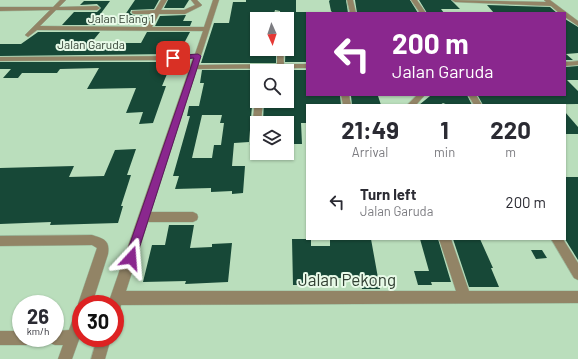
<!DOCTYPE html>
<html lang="en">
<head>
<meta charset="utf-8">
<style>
  :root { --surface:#fff; --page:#f2f2f3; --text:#2b2b33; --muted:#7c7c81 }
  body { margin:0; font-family:Barlow,sans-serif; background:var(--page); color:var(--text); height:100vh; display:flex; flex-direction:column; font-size:15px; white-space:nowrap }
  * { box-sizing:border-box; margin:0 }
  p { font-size:13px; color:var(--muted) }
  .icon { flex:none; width:22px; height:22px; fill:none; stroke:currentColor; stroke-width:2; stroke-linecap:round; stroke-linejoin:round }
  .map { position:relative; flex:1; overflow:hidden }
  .side { position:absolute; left:306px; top:104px; width:260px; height:136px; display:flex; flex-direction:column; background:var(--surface); border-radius:0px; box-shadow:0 1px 3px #0004 }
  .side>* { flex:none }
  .banner { position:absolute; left:306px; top:12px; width:260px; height:84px; border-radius:0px; box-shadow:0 1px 3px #0004; background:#8a278e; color:#fff; overflow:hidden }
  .needle { width:26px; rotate:177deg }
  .fabs { position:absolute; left:250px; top:12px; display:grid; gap:8px }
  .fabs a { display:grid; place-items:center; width:44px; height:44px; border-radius:0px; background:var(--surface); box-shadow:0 1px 3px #0004; font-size:20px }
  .speed { position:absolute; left:12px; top:295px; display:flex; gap:8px; font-size:20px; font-weight:700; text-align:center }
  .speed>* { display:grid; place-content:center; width:52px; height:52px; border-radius:50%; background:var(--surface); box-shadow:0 1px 3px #0004; line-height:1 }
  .speed small { font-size:10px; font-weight:400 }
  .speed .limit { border:6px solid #d22; background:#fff; color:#111 }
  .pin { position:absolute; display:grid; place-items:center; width:34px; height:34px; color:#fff; margin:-17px; border-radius:8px; box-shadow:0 2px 6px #0006 }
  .me { position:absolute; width:44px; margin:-22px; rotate:19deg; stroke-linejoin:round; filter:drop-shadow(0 0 3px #0008) }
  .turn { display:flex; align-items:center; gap:14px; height:84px; padding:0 20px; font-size:18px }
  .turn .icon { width:52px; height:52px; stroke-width:2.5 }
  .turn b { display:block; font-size:28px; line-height:34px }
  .eta { display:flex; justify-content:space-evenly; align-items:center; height:68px; text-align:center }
  .eta b { font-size:24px; font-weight:700; line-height:28px }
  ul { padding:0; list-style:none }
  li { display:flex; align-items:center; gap:12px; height:60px; padding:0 20px }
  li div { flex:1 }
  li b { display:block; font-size:15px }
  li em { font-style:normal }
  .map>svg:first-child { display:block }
  .building { fill:#174837; fill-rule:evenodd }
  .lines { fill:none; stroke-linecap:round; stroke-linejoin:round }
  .minor-casing { stroke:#9cbb9e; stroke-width:1 }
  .minor { fill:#928466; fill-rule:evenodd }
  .route { fill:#8a278e; stroke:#5a195c }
  .labels { text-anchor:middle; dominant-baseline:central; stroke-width:4; stroke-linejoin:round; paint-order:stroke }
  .far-street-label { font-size:12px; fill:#324033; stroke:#e8fae8 }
  .near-street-label { font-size:17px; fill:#324033; stroke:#e8fae8 }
</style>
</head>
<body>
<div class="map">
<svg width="578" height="359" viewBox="0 0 578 359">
  <rect width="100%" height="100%" fill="#badebc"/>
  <g class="building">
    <polygon points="135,0 159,0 154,9 131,10 130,13 133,15 151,16 145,25 118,25"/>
    <polygon points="168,0 189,0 184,8 164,8"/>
    <polygon points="246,0 296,0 296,12 306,12 307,17 307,62 285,62 287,19 281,19 280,11 275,10 273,19 257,19 257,49 276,49 276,63 201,63 214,23 229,23 233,2 246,2"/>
    <polygon points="330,0 346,0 348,13 333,13 331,11 329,1"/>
    <polygon points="355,0 410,0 418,13 357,13"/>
    <polygon points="419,0 451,0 460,9 441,9 444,13 427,13"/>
    <polygon points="84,1 110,1 96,20 109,20 105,25 62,25 74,12 97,12 101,8 97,4 80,5"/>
    <polygon points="487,5 550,7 557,13 494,13"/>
    <polygon points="186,15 183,21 192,21 190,26 155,26 160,16"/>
    <polygon points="565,19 578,27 578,53 566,54 573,60 565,60"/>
    <polygon points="38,32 100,32 91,43 141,43 147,32 190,32 181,49 176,50 174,54 0,56 0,44 21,44"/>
    <polygon points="0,62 172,62 162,86 166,86 153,123 139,124 143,112 126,113 136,88 87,89 99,68 60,69 57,73 22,73 18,78 3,78 11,69 0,69"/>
    <polygon points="578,66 578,80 567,80 578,91 578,104 483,105 478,96 565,95 565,67"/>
    <path d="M202 70H255L249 142 234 143 232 166H245L243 193 232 194V191L211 192V188L175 189 179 176H173L190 116H187L189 106H199L204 83H200ZM202 115H222L220 123H224L221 145H214L212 158H192Z"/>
    <polygon points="288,70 307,70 307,95 340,95 341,105 307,105 307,123 301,123 302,144 287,144 287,123 284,123 284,121 263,121 264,101 287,101"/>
    <polygon points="428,95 467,95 472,105 448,105 443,103 440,105 419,105 430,96"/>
    <polygon points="351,96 378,96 381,105 352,105"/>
    <polygon points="565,112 578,127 578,134 565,134"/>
    <polygon points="136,149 127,175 131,175 121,206 123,206 118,223 50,225 51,222 0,224 0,168 74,166 69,177 104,176 115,150"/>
    <polygon points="565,177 578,177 578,260 565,239"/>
    <polygon points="169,225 194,225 190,248 212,247 212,244 232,243 228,282 185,284 186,281 143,282 152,245 165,245"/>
    <polygon points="292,239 311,239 311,246 330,246 330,239 371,239 380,289 362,289 360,278 332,278 332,280 314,281 314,285 293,285"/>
    <polygon points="420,239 438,239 451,282 431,282 432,285 418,285 414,271 429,271"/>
    <polygon points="453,239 480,239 493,268 491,268 499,287 469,287"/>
    <polygon points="531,250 542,250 547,258 536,259"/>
  </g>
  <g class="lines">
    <defs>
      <g id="minor">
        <polygon points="60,0 66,0 59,7 97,6 100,8 97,10 56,10 40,26 146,27 154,14 134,14 132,13 132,11 155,10 161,0 167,0 161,10 184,10 195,5 191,0 197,0 202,5 201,6 185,14 159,14 152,27 204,27 213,0 219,0 198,65 277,64 277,49 283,49 284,64 307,64 307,68 197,69 151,212 193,212 197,214 198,217 197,220 193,222 148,222 126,291 456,291 439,239 451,239 469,291 578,291 578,303 121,305 120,309 115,311 115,304 108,304 193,58 173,60 0,61 0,57 173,56 195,54 203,31 37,30 28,37 25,35 50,10 0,11 0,7 53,7"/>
        <polygon points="347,0 353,0 356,13 350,13"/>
        <polygon points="411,0 417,0 426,13 420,13"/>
        <polygon points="452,0 546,2 544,0 550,0 578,21 578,26 565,17 565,13 559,13 551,6 455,2"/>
        <polygon points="275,12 279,12 280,19 274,19"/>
        <polygon points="578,61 578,65 565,66 565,62"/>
        <polygon points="341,95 349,95 351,105 343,105"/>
        <polygon points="417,95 425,95 416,105 407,105"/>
        <polygon points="468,95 476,95 482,105 474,105"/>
        <polygon points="257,99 257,101 263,101 261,123 257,123 257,148 255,148 250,145 255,101"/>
        <path d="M92 235C104 239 110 240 108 254L92 304H81V334L72 359H58L63 345H55L50 343 48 338H55V331L69 330 76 310 80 309 78 304 97 248 92 245 0 246V236Z"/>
        <polygon points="551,239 563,239 578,263 578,280 574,278"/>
        <polygon points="0,331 21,331 21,338 33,338 31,343 26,345 0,345"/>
        <polygon points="97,338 111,338 105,359 91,359"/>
      </g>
    </defs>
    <use href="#minor" class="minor-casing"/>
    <use href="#minor" class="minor"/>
  </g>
  <polygon class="route" points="198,54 201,56 136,258 135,261 131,263 127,261 125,258 194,58 173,60 170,58 173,56"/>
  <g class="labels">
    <g class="far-street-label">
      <text x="121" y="18">Jalan Elang 1</text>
      <text x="91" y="44">Jalan Garuda</text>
    </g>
    <g class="near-street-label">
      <text x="347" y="279">Jalan Pekong</text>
    </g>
  </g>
</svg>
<div class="fabs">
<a><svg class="needle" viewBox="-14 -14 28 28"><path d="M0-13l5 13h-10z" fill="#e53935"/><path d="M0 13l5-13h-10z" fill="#7c7c81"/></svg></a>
<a><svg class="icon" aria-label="search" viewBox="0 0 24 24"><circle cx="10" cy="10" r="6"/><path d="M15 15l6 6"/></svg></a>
<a><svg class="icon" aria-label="layers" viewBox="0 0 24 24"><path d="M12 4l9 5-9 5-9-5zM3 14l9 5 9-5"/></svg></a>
</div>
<div class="speed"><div>26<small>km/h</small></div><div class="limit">30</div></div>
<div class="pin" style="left:173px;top:58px;background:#d93025"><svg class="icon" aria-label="arrive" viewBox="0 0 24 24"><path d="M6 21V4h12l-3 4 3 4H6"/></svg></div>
<svg class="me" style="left:131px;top:258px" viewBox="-20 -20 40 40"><path d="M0-17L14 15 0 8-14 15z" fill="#8a278e" stroke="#fff" stroke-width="4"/></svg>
<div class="banner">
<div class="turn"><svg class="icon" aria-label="left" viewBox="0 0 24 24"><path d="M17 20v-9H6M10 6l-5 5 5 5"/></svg><div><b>200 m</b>Jalan Garuda</div></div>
</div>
<section class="side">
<div class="eta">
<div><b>21:49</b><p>Arrival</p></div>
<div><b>1</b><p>min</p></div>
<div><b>220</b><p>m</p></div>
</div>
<ul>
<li><svg class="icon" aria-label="left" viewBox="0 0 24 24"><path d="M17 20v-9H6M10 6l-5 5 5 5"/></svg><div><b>Turn left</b><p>Jalan Garuda</p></div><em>200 m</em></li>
</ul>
</section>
</div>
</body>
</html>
